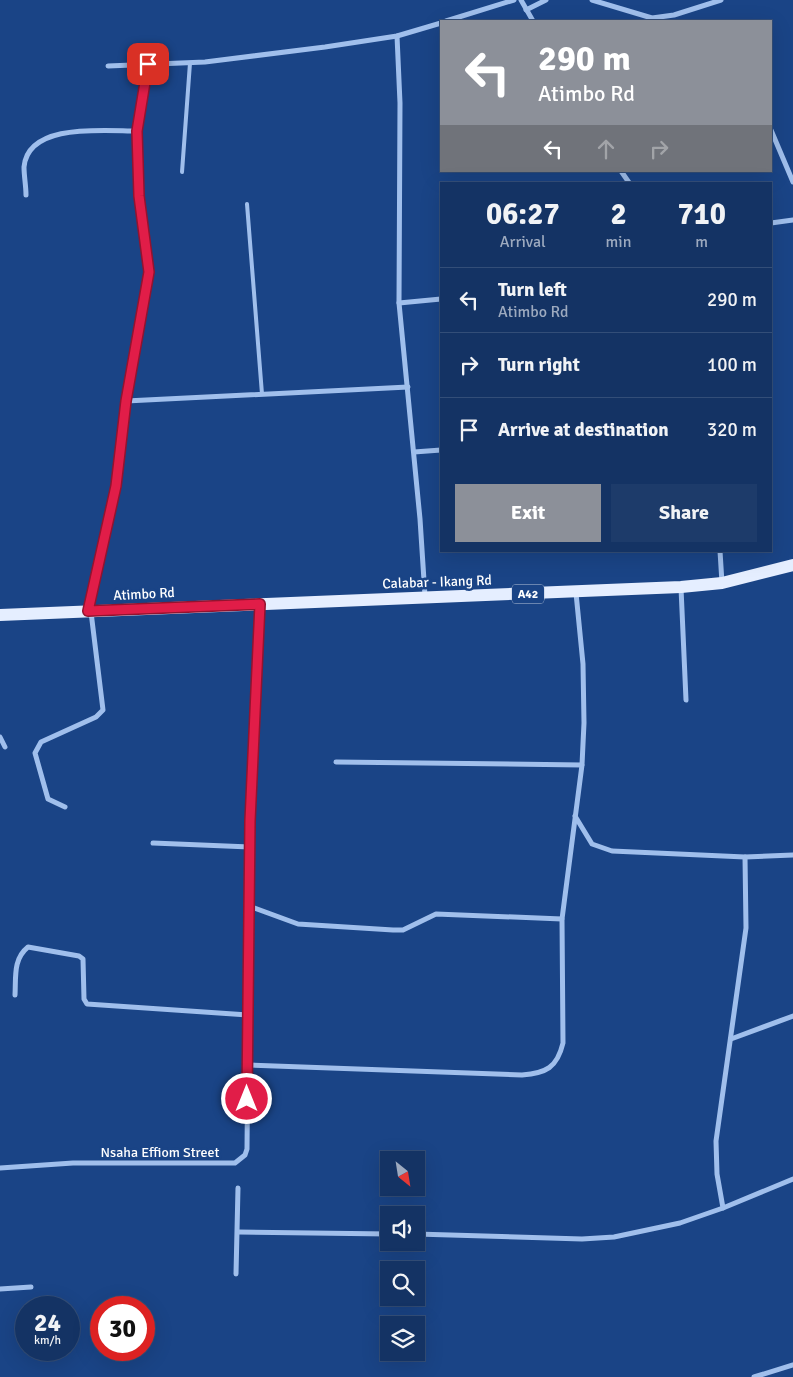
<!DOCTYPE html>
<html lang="en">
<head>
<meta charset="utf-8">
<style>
  :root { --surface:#143364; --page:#1d3b6a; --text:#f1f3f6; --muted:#9daabf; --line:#334e78; --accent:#8c9099 }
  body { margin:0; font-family:Signika,sans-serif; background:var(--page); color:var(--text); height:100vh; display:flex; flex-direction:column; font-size:19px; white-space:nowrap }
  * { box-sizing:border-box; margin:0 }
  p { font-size:16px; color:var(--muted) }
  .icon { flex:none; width:28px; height:28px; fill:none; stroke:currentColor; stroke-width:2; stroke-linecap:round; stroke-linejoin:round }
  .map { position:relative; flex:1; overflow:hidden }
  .drawer { position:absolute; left:440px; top:182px; width:332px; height:370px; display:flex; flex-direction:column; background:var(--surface); border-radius:0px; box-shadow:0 5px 20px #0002,0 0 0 1px var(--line) }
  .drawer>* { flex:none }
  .guide { position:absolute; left:440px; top:20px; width:332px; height:152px; border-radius:0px; box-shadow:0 5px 20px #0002,0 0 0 1px var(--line); background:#8c9099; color:#fff; overflow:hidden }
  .needle { width:32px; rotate:150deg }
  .controls { position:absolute; left:380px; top:1151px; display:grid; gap:10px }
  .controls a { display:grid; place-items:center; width:45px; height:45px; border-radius:0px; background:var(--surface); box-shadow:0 5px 20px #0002,0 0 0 1px var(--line); font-size:25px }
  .speed { position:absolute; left:15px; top:1296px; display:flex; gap:10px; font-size:25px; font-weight:700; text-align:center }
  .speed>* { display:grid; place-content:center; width:65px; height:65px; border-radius:50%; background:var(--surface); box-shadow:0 5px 20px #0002,0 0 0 1px var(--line); line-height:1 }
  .speed small { font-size:12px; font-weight:400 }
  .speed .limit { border:8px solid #d22; background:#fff; color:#111 }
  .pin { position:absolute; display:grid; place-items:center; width:42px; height:42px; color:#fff; margin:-21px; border-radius:10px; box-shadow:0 2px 8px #0006 }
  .me { position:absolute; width:55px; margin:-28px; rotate:0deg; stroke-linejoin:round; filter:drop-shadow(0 0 4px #0008) }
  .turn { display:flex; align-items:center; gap:18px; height:105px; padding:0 15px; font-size:22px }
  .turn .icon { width:65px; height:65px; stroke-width:2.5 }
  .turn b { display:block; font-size:35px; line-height:42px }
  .lanes { display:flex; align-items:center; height:48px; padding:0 15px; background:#0003; justify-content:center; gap:25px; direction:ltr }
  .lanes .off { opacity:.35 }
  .eta { display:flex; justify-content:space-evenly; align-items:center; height:85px; text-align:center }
  .eta b { font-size:30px; font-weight:700; line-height:35px }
  .button { display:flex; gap:10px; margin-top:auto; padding:10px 15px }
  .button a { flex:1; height:58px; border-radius:0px; background:var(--accent); color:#fff; font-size:20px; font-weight:700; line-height:58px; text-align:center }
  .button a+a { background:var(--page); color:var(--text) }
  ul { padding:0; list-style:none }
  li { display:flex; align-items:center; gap:15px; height:65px; padding:0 15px; border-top:1px solid var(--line) }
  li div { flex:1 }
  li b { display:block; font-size:19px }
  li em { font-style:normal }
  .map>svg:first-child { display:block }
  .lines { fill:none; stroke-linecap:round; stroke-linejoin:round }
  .service { stroke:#a0bfec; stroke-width:4 }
  .minor { stroke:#a0bfec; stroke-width:5 }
  .primary { stroke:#e5eeff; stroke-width:12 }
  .route-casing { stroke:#92132f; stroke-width:12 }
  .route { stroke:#e11d48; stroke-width:9 }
  .labels { text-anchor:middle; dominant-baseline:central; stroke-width:5; stroke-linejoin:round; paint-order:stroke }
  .shield { fill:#1a4486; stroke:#bac7db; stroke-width:1 }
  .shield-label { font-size:12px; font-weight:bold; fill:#fff }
  .street-label { font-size:14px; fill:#fff; stroke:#1a4486 }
</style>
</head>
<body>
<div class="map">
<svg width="793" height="1377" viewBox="0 0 793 1377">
  <rect width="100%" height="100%" fill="#1a4486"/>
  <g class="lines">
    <g class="service">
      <polyline points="182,172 190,63"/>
      <polyline points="247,204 262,394"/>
    </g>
    <g class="minor">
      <polyline points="521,0 533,21"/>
      <polyline points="592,0 652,18 674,15 721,0"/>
      <polyline points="526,10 546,0"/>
      <polyline points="446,21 514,0"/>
      <polyline points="397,36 400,103 399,303 420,519 425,596"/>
      <polyline points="108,66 205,62 325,47 397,36 441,23"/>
      <polyline points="771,130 793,182"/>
      <polyline points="621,171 630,184"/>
      <path d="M26 195C26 186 24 176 24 167 28 122 105 131 137 131"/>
      <polyline points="771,223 793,220"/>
      <polyline points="399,303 441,299"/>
      <polyline points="126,401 408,387"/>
      <polyline points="414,452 441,450"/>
      <polyline points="720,551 722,583"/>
      <polyline points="681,588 686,700"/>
      <polyline points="88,611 115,486 126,401 149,272 139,196 137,131 148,65"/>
      <polyline points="0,737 5,747"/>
      <polyline points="336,762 582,765"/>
      <polyline points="65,807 48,799 35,753 41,742 96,717 103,710 91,612"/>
      <polyline points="575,816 592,844 612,851 745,857 793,855"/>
      <polyline points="153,843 250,847"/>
      <polyline points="249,906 298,924 393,930 403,930 436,914 562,919"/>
      <path d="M15 995C16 977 13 959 28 947L79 956 83 959 84 999 87 1004 248 1015"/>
      <polyline points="731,1039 793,1016"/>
      <path d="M247 1065 522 1075C546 1073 557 1068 563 1043L562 919 582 765 584 723 583 664 576 593"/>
      <polyline points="0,1168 73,1163 235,1163 245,1155 247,1149 250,821 260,604"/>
      <polyline points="723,1208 717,1174 716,1141 746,928 745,857"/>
      <polyline points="238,1232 389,1234"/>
      <polyline points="416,1234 582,1239 614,1237 680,1223 723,1208 793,1179"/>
      <polyline points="236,1274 238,1188"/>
      <polyline points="0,1289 31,1287"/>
      <polyline points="754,1377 793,1365"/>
    </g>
    <polyline class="primary" points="0,615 681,587 722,583 793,565"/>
  </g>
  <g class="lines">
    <defs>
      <polyline id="route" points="148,64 137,131 139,196 149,272 126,401 116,486 88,611 260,604 250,821 247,1099"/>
    </defs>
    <use href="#route" class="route-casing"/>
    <use href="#route" class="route"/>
  </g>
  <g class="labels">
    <rect class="shield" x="512" y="584.5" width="32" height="19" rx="4"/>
    <g class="shield-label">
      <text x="528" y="594">A42</text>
    </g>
    <g class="street-label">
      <text transform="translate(437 582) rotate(-2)">Calabar - Ikang Rd</text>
      <text transform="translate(144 594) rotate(-3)">Atimbo Rd</text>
      <text x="160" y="1152">Nsaha Effiom Street</text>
    </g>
  </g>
</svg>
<div class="controls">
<a><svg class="needle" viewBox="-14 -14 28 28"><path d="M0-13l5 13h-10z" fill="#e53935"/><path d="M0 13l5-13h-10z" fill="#9daabf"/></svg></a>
<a><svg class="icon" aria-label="sound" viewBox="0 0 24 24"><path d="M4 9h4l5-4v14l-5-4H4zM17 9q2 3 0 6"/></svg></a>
<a><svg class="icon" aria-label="search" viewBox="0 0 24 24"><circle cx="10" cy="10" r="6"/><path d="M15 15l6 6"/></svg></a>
<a><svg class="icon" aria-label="layers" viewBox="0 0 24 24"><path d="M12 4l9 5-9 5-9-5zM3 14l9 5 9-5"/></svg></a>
</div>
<div class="speed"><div>24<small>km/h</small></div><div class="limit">30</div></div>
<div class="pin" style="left:148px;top:64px;background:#d93025"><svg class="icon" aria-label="arrive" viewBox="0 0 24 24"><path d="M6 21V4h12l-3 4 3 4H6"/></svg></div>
<svg class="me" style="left:247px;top:1099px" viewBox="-20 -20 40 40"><circle r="17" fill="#e11d48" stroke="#fff" stroke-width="3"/><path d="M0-11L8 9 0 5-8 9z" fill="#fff"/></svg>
<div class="guide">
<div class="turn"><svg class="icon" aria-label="left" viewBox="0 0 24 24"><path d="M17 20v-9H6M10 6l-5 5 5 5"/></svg><div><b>290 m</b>Atimbo Rd</div></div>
<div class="lanes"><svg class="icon" aria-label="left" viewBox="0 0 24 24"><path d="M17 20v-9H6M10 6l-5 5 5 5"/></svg><svg class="icon off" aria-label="ahead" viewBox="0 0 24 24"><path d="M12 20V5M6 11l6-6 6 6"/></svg><svg class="icon off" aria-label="right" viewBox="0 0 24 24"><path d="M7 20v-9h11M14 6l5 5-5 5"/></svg></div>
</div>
<section class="drawer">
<div class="eta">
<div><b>06:27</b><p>Arrival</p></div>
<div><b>2</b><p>min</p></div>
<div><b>710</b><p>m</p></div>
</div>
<ul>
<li><svg class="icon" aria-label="left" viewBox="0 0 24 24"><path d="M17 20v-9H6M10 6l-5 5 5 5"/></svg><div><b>Turn left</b><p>Atimbo Rd</p></div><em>290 m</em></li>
<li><svg class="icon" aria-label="right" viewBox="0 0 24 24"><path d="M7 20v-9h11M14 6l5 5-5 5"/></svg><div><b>Turn right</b></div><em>100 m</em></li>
<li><svg class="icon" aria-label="arrive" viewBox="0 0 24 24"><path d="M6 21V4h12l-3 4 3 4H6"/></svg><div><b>Arrive at destination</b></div><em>320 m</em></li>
</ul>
<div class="button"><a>Exit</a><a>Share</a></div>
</section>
</div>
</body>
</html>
